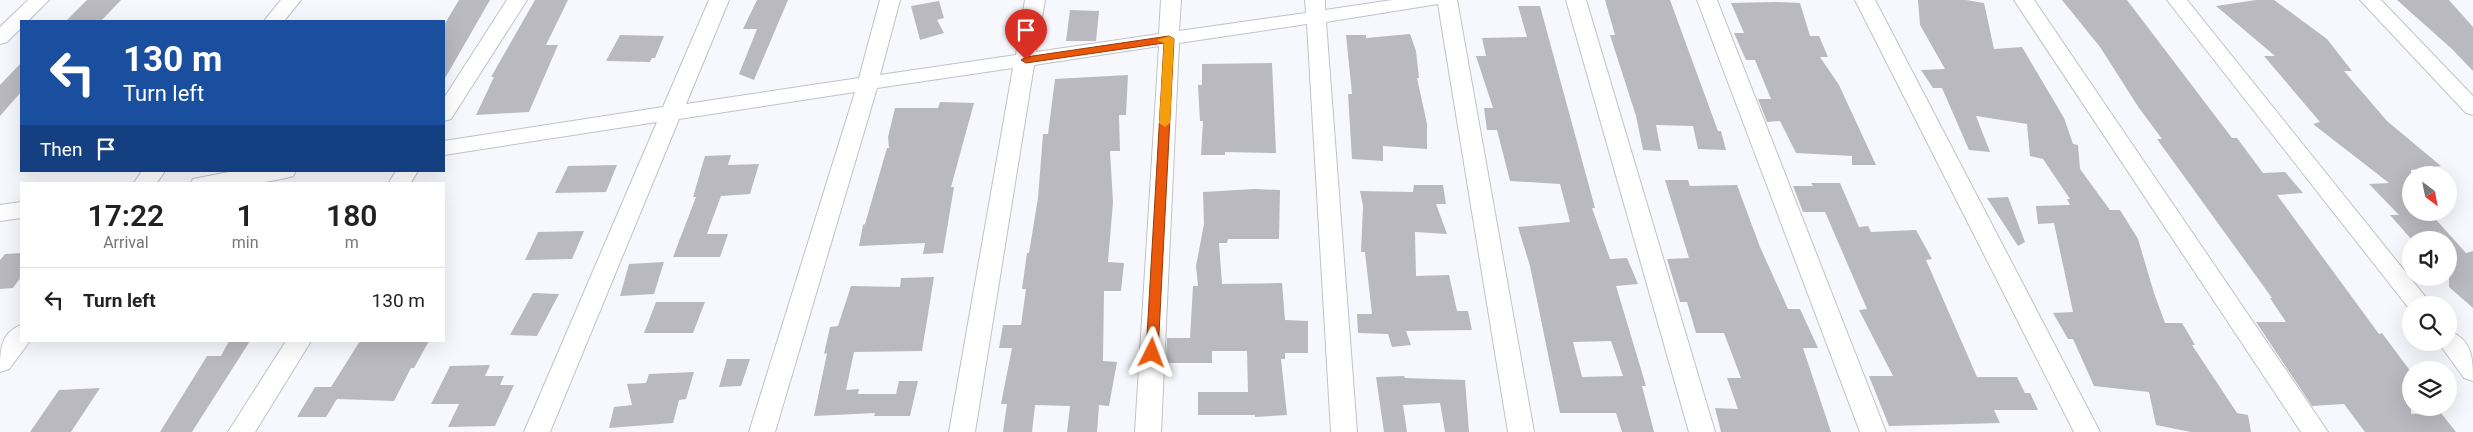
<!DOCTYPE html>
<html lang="en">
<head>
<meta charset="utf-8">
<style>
  :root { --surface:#fff; --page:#f2f2f2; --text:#222; --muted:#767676; --line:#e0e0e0 }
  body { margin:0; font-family:Roboto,sans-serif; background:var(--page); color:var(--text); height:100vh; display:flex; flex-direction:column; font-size:19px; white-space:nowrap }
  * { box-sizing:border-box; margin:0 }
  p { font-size:16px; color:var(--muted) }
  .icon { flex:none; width:28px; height:28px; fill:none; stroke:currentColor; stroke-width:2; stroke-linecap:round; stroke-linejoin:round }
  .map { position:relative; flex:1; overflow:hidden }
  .details { position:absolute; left:20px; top:182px; width:425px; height:160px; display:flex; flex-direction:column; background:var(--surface); border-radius:0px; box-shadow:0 5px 20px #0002 }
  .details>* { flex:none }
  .banner { position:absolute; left:20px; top:20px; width:425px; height:152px; border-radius:0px; box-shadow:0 5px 20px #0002; background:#1a4fa0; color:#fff; overflow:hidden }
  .needle { width:32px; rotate:148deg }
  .controls { position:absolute; left:2402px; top:166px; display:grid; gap:10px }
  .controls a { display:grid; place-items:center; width:55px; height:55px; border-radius:50%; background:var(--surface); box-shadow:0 5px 20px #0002; font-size:25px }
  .pin { position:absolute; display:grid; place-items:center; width:42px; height:42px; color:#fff; margin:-51px -21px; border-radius:50% 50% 50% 0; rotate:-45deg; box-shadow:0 0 5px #0007 }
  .pin .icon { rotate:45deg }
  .me { position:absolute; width:55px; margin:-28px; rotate:3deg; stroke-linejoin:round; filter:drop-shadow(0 0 4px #0008) }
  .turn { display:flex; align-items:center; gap:18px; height:105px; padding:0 20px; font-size:22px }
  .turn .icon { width:65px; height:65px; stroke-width:2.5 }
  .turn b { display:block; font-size:35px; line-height:42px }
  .then { display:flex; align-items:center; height:48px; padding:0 20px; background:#0003; gap:10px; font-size:19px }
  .eta { display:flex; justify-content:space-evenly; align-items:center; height:85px; text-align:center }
  .eta b { font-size:30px; font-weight:600; line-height:35px }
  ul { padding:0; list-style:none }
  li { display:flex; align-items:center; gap:15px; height:65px; padding:0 20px; border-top:1px solid var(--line) }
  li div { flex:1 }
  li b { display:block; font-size:19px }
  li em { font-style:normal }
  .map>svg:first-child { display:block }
  .building { fill:#bab9c0; fill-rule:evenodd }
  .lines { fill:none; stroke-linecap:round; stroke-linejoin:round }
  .street-casing { stroke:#c1c2c9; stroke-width:2 }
  .street { fill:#fff; fill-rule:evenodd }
  .route { fill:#ea580c; stroke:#983908 }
  .slow { fill:#f59e0b }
</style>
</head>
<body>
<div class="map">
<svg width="2473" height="432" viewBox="0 0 2473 432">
  <rect width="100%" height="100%" fill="#f7f8fe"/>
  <g class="building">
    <polygon points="87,0 121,0 101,21 66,21"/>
    <polygon points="459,0 490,0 444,80 444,25"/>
    <polygon points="535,0 568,0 546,45 558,45 529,112 476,115 494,77 491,77"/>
    <polygon points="757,0 788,0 754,80 739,74 757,29 743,29"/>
    <polygon points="1605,0 1670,0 1718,131 1721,131 1726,150 1698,149 1693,126 1656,125 1661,151 1643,150 1636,116 1610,35 1615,35"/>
    <polygon points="1918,0 1966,0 1984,3 1994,49 2022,47 2064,118 2073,144 2078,145 2080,169 2110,210 2120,210 2138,239 2154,293 2165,323 2182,323 2195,345 2192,345 2237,413 2248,415 2251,432 2191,432 2156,425 2149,392 2094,386 2073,339 2068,339 2053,313 2073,312 2054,223 2038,224 2036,206 2070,205 2067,199 2070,199 2043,159 2030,156 2027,124 1976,116 1990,152 1969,150 1942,88 1933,88 1921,70 1945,69 1920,25"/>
    <polygon points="2062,0 2127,0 2232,138 2237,138 2263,173 2285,172 2303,193 2277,195 2379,334 2382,333 2411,372 2411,414 2441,413 2456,432 2365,432 2344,404 2312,406 2256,322 2286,322 2270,298 2272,298 2157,139 2162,139 2139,108 2100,47"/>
    <polygon points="2256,0 2274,0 2327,39 2352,71 2344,71 2387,121 2441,166 2411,170 2411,214 2430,213 2466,253 2473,251 2473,308 2449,287 2449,240 2412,240 2390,215 2399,215 2369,184 2389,183 2313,124 2320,122 2264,56 2275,56 2216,6"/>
    <polygon points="2397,0 2449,0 2473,27 2473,71 2452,49"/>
    <polygon points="939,1 944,18 937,20 944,33 920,40 911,6"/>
    <polygon points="1775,2 1800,3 1810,36 1819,36 1828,57 1820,57 1839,85 1876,165 1852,165 1852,156 1796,153 1780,121 1767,122 1758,99 1771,99 1755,60 1746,60 1734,33 1744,33 1731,3"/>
    <path d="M1518 6H1540L1595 208H1592L1610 259 1627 258 1638 284 1616 286 1646 386H1642L1654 432H1622L1616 413H1560L1530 266 1518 227 1570 222 1560 184 1510 181 1497 130H1487L1484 108H1493L1476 56H1486L1482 38 1527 37ZM1611 341 1623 376 1582 377 1573 342Z"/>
    <polygon points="1070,10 1099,11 1096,41 1066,41"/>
    <polygon points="1410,34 1416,51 1419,78 1417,78 1427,124 1427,149 1383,146 1383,161 1352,159 1348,94 1352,94 1346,35 1366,35 1366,38"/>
    <polygon points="620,35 664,36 655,58 652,58 650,62 606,61"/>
    <polygon points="21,63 21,92 0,116 0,85"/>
    <polygon points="1272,63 1276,153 1225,152 1225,155 1201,155 1203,121 1200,121 1198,85 1202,85 1202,64"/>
    <polygon points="1128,75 1126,115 1119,115 1120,151 1110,151 1113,202 1108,262 1124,263 1121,291 1104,291 1103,361 1117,362 1109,406 1099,405 1097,432 1067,432 1070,406 1035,405 1032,432 1003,432 1007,404 1001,404 1012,348 999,348 1003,325 1021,325 1026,289 1022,289 1027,253 1029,253 1038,198 1043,134 1048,134 1055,79"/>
    <polygon points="940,102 974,103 951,187 954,187 943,253 923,254 925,243 859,246 863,225 865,224 887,148 889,148 888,137 895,108 938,108"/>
    <polygon points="731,155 728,165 759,164 750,194 721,196 707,234 728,234 720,257 673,257 696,197 693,197 705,156"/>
    <polygon points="617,165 606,192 555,193 568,166"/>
    <polygon points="1665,180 1688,180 1690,186 1737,185 1760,247 1788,309 1800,309 1818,348 1803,348 1831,432 1721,432 1715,408 1738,409 1727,378 1741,378 1724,333 1696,333 1687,302 1680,302 1667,259 1689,258"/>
    <polygon points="1811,183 1840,183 1859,227 1868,226 1871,232 1916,230 1932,259 1926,260 1977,377 2017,377 2025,393 2030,393 2038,410 1994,410 2000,423 1889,426 1869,376 1893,376 1859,310 1867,309 1825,212 1803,212 1793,186 1813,186"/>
    <polygon points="1414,185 1443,185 1446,204 1436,204 1447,234 1415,232 1416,276 1449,275 1457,311 1468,311 1472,330 1406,331 1411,345 1392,347 1388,334 1358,333 1357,314 1372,314 1365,252 1361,252 1363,206 1360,191 1413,192"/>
    <polygon points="1254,189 1280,190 1279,239 1228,239 1227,243 1219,243 1222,284 1282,283 1285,320 1308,321 1308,353 1285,353 1285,359 1281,359 1287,415 1255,417 1255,415 1198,415 1198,392 1248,392 1247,351 1212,351 1212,363 1166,363 1167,338 1190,338 1193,286 1198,286 1196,266 1204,224 1203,192"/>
    <polygon points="2008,197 2025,242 2018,246 1987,198"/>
    <polygon points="584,231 572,259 525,260 538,232"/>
    <polygon points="21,253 21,277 13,288 0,289 0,260 5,254"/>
    <polygon points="664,262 654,294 620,296 629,264"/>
    <polygon points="934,277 922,351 854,352 846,390 859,389 858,394 896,394 899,381 918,381 910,416 874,416 875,413 814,416 827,353 824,354 830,327 838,326 851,286 900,287 901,278"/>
    <polygon points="533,293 559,294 537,336 510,335"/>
    <polygon points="656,302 705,302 693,333 644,333"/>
    <polygon points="229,341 250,341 192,432 160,432 207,356 221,356"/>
    <polygon points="360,341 429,341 414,368 411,368 394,401 337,399 326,417 297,417 315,387 331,387"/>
    <polygon points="727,359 750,359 741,386 719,387"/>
    <polygon points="490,365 485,376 504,376 500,385 514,385 495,426 448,427 459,404 431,404 450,366"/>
    <polygon points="694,372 686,399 679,400 673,423 609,428 614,407 632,405 627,384 646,383 649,374"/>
    <polygon points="1404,376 1405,378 1465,380 1469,432 1445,432 1440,403 1403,405 1407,432 1384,432 1376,377"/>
    <polygon points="100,388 71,432 30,432 59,390"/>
  </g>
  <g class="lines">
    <defs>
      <g id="street">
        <polygon points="28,0 49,0 28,21 21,21 21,28 7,42 0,44 0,27"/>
        <polygon points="281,0 301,0 284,21 264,21"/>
        <polygon points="507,0 527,0 451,119 444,121 444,98"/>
        <polygon points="709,0 729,0 686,104 859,78 880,0 900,0 880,75 1016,55 1025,0 1045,0 1036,52 1159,34 1161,0 1181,0 1179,31 1306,13 1305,0 1325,0 1325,10 1392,0 1457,0 1534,432 1508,432 1438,4 1326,22 1357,432 1331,432 1307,24 1179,43 1161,432 1135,432 1159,46 1034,65 975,432 949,432 1013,68 877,88 775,432 749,432 855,92 679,119 550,432 524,432 657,122 444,155 444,141 663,107"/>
        <polygon points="1566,0 1586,0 1715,432 1689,432"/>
        <polygon points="1697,0 1717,0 1886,432 1860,432"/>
        <polygon points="1855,0 1875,0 2100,432 2074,432"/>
        <polygon points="2014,0 2034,0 2328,432 2301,432"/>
        <polygon points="2167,0 2187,0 2432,305 2411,305 2411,311"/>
        <polygon points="2360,0 2381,0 2473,96 2473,115 2466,113"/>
        <polygon points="142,171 165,171 156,184 133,184"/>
        <path d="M234 171H296L293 176C259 186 224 184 190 184L193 179Z"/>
        <polygon points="396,171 418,171 410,184 388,184"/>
        <polygon points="21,202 21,218 0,221 0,205"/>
        <path d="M21 325V341H30L9 369 0 372C0 351 0 333 21 325Z"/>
        <path d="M2449 331C2473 340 2473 359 2473 381L2464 378 2438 342H2449Z"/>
        <polygon points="286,341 311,341 255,432 228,432"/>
      </g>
    </defs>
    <use href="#street" class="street-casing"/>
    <use href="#street" class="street"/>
  </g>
  <polygon class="route" points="1169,36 1174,39 1158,353 1152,358 1146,353 1164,43 1026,63 1021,60 1026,57"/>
  <polygon class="slow" points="1169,36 1174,39 1170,123 1165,127 1159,123 1164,43 1157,40"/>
</svg>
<div class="controls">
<a><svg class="needle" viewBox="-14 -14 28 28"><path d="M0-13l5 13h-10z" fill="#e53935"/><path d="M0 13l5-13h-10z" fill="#767676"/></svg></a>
<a><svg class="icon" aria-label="sound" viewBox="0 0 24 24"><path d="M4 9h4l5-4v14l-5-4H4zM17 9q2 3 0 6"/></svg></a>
<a><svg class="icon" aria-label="search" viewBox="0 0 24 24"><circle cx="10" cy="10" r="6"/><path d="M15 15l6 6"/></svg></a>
<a><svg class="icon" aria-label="layers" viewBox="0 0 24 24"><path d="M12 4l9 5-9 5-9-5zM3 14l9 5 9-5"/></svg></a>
</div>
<div class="pin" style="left:1026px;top:60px;background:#d93025"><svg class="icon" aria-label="arrive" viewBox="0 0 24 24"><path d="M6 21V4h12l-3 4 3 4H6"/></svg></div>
<svg class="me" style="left:1152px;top:353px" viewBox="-20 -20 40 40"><path d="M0-17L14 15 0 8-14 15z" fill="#ea580c" stroke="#fff" stroke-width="4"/></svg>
<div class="banner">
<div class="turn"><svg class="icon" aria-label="left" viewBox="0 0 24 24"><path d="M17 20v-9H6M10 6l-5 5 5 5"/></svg><div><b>130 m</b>Turn left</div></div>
<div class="then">Then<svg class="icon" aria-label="arrive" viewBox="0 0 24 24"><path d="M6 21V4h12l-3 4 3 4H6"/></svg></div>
</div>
<section class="details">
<div class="eta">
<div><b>17:22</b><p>Arrival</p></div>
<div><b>1</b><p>min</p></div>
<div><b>180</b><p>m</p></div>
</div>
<ul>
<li><svg class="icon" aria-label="left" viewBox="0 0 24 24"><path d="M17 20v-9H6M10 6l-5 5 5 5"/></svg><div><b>Turn left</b></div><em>130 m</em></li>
</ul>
</section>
</div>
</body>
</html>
